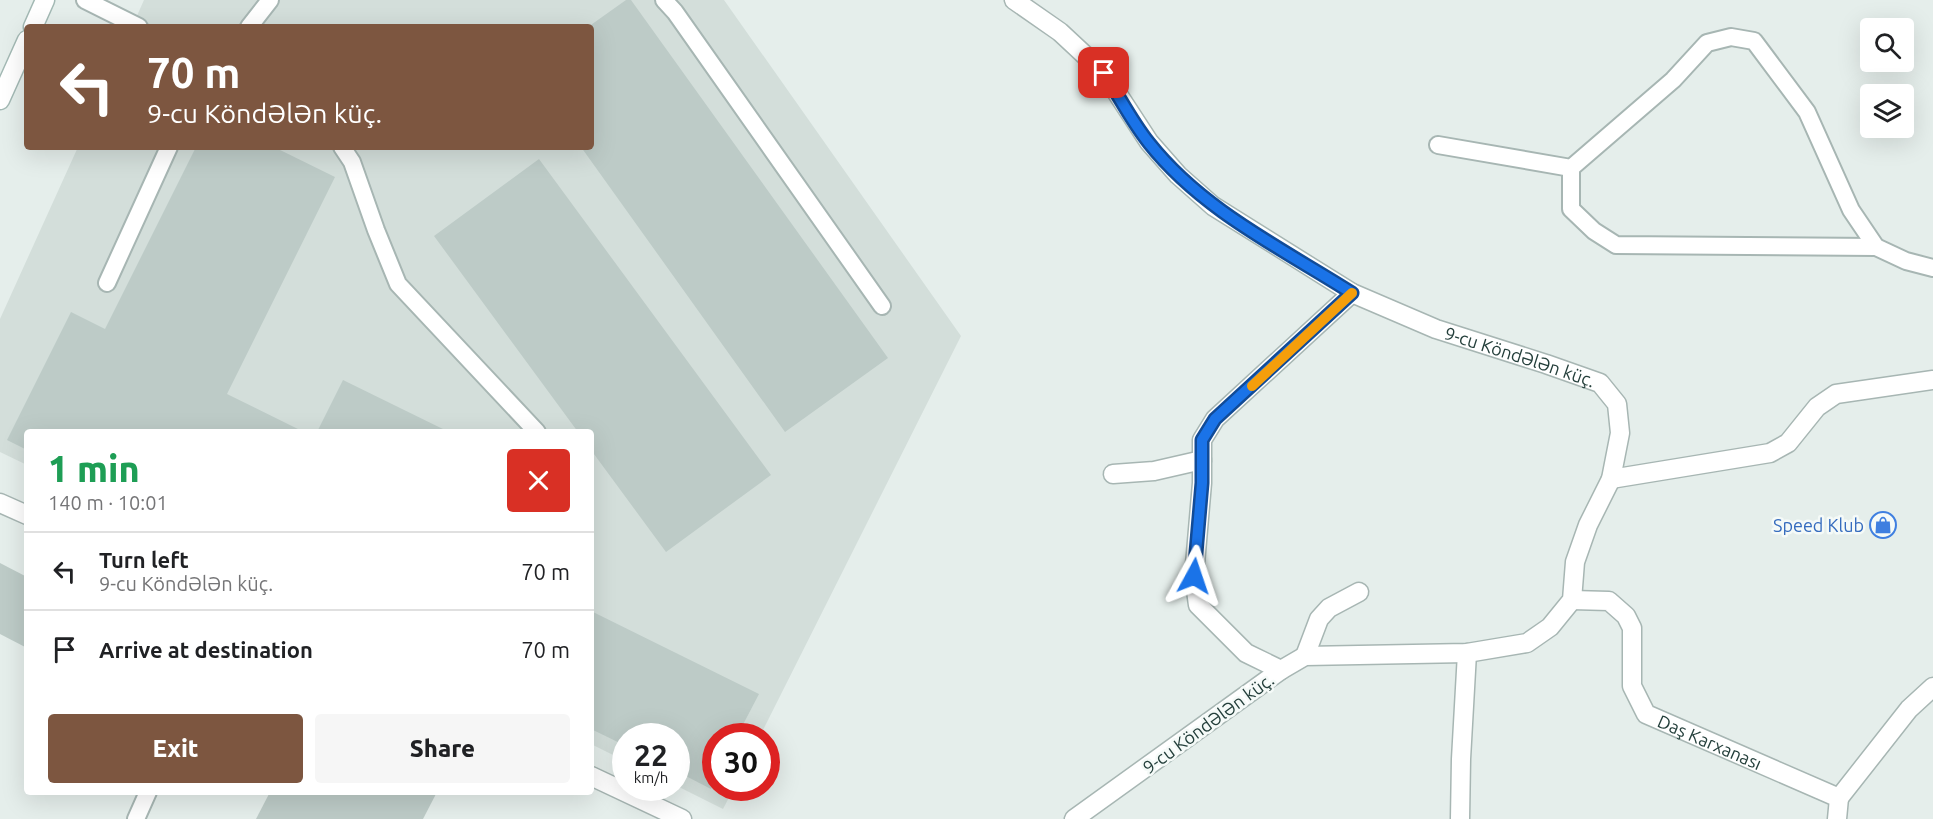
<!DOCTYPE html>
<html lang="en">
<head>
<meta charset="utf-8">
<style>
  :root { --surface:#fff; --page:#f6f6f6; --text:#202124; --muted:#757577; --line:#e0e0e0; --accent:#7d5640 }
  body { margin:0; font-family:Ubuntu,sans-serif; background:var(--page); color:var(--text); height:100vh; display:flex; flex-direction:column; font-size:22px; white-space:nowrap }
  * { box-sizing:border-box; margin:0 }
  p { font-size:20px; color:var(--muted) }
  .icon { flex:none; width:33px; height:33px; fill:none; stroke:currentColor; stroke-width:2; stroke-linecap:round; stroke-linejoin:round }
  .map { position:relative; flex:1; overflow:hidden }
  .side { position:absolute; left:24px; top:429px; width:570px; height:366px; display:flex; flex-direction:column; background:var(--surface); border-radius:6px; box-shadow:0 6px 24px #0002 }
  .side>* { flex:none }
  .banner { position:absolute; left:24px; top:24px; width:570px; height:126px; border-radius:6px; box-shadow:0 6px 24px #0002; background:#7d5640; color:#fff; overflow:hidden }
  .buttons { position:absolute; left:1860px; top:18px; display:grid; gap:12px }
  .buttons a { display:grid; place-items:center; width:54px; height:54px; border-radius:6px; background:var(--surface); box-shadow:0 6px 24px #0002; font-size:30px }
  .speed { position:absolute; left:612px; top:723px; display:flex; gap:12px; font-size:30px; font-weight:700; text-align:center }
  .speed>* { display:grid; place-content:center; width:78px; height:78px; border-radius:50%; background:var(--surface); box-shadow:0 6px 24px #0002; line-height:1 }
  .speed small { font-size:15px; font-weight:400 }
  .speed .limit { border:9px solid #d22; background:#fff; color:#111 }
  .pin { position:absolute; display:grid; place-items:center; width:51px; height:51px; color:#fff; margin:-26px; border-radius:12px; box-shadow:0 3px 9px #0006 }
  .me { position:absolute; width:66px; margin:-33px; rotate:5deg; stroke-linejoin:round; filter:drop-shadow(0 0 4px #0008) }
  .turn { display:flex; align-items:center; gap:21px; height:126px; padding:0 24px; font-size:27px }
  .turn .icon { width:78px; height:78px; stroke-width:2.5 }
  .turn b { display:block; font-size:42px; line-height:51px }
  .round { display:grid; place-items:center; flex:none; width:63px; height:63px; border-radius:6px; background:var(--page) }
  .head { display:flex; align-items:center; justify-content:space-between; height:102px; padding:0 24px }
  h1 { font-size:36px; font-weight:800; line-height:45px; color:#1e9e55 }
  .action { display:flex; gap:12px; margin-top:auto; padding:12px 24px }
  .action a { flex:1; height:69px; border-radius:6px; background:var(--accent); color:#fff; font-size:24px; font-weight:800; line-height:69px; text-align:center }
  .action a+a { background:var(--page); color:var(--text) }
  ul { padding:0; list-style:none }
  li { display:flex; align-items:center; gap:18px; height:78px; padding:0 24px; border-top:2px solid var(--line) }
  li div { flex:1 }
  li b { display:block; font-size:22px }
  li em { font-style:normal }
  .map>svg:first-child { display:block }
  .built { fill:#d3deda }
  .building { fill:#bdcbc7 }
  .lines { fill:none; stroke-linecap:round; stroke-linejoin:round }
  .service-casing { stroke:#a7b6b3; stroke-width:20 }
  .minor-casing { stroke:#a7b6b3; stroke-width:21 }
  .secondary-casing { stroke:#a3b9b4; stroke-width:21 }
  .service { stroke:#fff; stroke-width:16 }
  .minor { stroke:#fff; stroke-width:18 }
  .secondary { stroke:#fff; stroke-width:18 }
  .route-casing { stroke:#114b97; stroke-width:15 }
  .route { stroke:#1a73e8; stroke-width:10 }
  .slow { stroke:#f59e0b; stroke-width:10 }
  .labels { text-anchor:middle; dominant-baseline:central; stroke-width:5; stroke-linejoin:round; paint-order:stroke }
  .street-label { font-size:18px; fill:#243f3b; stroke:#f5faf8 }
  .shop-label { font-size:18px; fill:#366cbe; stroke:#f5faf8; text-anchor:end }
</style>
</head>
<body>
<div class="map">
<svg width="1933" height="819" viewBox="0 0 1933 819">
  <rect width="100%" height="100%" fill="#e5eeeb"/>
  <polygon class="built" points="144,0 724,0 961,336 760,736 716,736 716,788 734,788 723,809 677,786 676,736 626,736 625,761 591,744 591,432 27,432 27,465 0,452 0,319 78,147 591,147 591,27 132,27"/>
  <g class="building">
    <polygon points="626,0 631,0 888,358 785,432 581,147 591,147 591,27 588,27"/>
    <polygon points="196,147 274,147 335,177 227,394 304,432 27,432 27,450 7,440 71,312 105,329"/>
    <polygon points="539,159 771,475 666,552 591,450 591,432 578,432 434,236"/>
    <polygon points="343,380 449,432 317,432"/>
    <polygon points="0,563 27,577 27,648 0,634"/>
    <polygon points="591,611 759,694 737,736 716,736 716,780 711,789 676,771 676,736 626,736 626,746 591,729"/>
    <polygon points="270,792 437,792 423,819 256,819"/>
  </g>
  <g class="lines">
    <defs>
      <g id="service">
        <polyline points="85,0 139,27"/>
        <polyline points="664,0 675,12 882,306"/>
        <polyline points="249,27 270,0"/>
        <polyline points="1438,145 1571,168 1673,80 1707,43 1731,37 1754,41 1807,112 1851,210 1876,247 1906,261 1933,268"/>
        <polyline points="342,147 352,162 376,230 398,284 537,432"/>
        <polyline points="1571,168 1571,209 1594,231 1616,245 1876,247"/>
        <polyline points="107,283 169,147"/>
        <polyline points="136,819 148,792"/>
      </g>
      <g id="minor">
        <path id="s1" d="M1014 0 1060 32 1104 73 1149 142 1178 175 1213 206 1352 293 1436 329 1546 364 1600 383 1617 404 1620 433 1611 479 1588 525 1575 562 1572 600 1550 627 1527 643 1467 653 1305 656 1281 670 1074 819"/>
        <polyline points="1113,474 1154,471 1202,460"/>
        <polyline points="1611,479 1770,453 1788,443 1817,407 1836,394 1933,380"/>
        <polyline points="0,503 27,515"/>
        <path id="s2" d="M1572 600 1609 601 1626 616 1632 628V686L1646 714 1839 798 1837 819"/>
        <polyline points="1305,656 1319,619 1329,608 1359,592"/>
        <polyline points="1281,670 1246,653 1198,605 1194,576 1202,483 1202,440 1215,419 1352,293"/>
        <polyline points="591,776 682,819"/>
        <polyline points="1839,798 1909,709 1933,687"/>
        <polyline points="1460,819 1461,759 1467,653"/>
      </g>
      <g id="secondary">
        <polyline points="33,27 45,0"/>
        <polyline points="0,100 27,40"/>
      </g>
    </defs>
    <use href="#service" class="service-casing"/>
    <use href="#minor" class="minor-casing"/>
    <use href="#secondary" class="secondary-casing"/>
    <use href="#service" class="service"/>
    <use href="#minor" class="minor"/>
    <use href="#secondary" class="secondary"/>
  </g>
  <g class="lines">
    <defs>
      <path id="route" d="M1104 73C1119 96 1132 122 1149 143 1202 210 1281 248 1352 293L1215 419 1202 440V483L1194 576"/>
    </defs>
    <use href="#route" class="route-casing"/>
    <use href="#route" class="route"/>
    <polyline class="slow" points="1252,386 1352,293"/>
  </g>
  <defs>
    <symbol id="shop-ring" viewBox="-11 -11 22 22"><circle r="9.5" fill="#f5faf8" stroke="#3f7fe0" stroke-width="1.5"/><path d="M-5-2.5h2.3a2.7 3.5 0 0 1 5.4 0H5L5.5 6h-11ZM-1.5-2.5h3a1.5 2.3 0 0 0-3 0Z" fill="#3f7fe0"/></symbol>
  </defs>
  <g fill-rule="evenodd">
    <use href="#shop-ring" x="1868" y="510" width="30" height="30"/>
  </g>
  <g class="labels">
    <g class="street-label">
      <text stroke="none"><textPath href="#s1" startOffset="633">9-cu Köndələn küç.</textPath></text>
      <text transform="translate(1208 723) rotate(-36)">9-cu Köndələn küç.</text>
      <text stroke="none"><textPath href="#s2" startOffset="232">Daş Karxanası</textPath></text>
    </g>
    <g class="shop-label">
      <text x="1864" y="525">Speed Klub</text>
    </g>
  </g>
</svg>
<div class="buttons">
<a><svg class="icon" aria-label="search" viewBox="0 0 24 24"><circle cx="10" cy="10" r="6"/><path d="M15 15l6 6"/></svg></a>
<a><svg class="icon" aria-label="layers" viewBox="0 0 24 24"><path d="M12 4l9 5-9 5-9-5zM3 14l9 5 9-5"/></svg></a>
</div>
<div class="speed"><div>22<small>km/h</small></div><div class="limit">30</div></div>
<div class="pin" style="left:1104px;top:73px;background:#d93025"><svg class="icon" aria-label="arrive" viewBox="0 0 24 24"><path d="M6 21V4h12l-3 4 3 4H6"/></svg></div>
<svg class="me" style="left:1194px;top:576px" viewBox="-20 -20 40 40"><path d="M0-17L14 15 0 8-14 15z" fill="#1a73e8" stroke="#fff" stroke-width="4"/></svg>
<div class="banner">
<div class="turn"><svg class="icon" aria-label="left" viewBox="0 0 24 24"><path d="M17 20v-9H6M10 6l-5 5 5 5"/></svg><div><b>70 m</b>9-cu Köndələn küç.</div></div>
</div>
<section class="side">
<div class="head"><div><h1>1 min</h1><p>140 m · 10:01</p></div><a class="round" style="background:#d93025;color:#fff"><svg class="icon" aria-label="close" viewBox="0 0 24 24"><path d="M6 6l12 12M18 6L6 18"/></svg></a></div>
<ul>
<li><svg class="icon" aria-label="left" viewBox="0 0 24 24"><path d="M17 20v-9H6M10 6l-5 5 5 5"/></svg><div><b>Turn left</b><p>9-cu Köndələn küç.</p></div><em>70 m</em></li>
<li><svg class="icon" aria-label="arrive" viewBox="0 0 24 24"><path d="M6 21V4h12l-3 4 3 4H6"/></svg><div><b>Arrive at destination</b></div><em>70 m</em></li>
</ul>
<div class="action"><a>Exit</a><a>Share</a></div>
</section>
</div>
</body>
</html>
